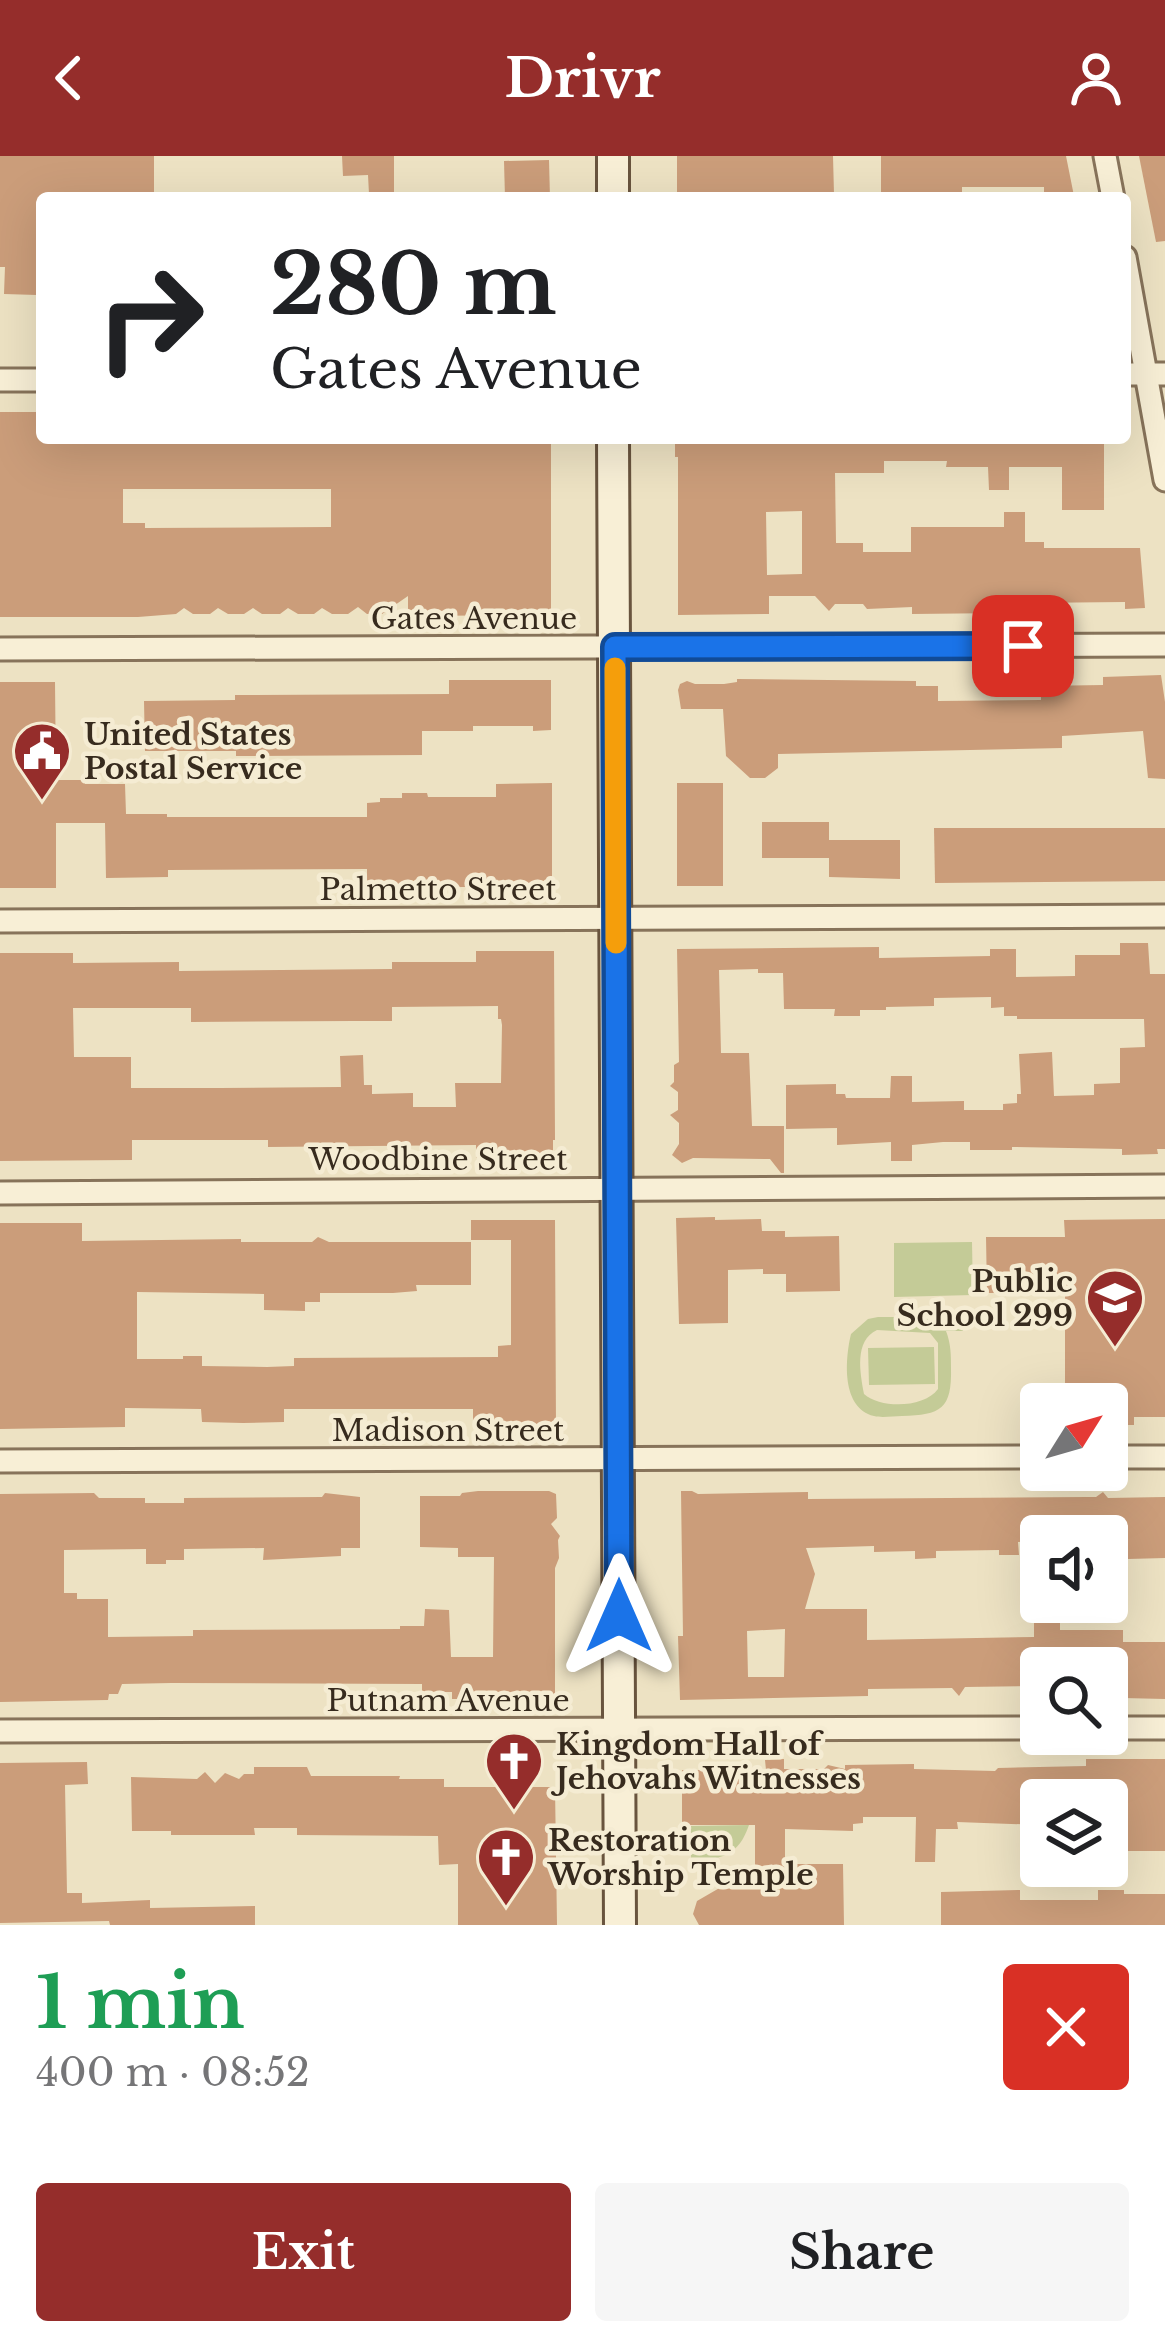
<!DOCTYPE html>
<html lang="en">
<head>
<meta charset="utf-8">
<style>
  :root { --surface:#fff; --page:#f6f6f6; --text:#202124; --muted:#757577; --accent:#952d2b }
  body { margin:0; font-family:"Libre Baskerville",serif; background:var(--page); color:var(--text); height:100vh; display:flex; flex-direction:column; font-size:45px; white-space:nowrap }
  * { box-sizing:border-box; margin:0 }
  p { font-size:39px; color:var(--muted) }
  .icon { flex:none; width:66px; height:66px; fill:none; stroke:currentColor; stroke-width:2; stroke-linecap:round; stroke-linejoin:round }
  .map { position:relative; height:1769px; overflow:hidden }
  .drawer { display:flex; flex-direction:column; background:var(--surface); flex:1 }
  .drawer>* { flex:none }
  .guide { position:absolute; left:36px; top:36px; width:1095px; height:252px; border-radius:12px; box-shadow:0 12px 48px #0002; background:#fff; color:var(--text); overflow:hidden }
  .needle { width:78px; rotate:53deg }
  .tools { position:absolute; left:1020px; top:1227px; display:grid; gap:24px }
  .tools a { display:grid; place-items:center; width:108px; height:108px; border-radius:12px; background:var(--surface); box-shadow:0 12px 48px #0002; font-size:60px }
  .pin { position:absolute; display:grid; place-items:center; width:102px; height:102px; color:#fff; margin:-51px; border-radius:24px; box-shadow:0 6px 18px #0006 }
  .me { position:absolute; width:132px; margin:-66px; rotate:0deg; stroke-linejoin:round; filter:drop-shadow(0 0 9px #0008) }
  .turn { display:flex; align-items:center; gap:42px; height:252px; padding:0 36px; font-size:54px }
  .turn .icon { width:156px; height:156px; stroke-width:2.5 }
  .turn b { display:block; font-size:84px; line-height:102px }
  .round { display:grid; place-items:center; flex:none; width:126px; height:126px; border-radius:12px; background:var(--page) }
  .headline { display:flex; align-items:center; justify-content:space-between; height:204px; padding:0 36px }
  h1 { font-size:72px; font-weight:700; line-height:90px; color:#1e9e55 }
  .button { display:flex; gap:24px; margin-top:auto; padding:24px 36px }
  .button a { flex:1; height:138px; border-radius:12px; background:var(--accent); color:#fff; font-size:48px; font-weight:700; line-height:138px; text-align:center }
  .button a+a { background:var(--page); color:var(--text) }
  header { display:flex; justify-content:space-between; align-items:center; height:156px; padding:0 36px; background:var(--accent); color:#fff; font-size:54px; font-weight:700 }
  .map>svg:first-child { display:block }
  .green { fill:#c4cb97; fill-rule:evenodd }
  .building { fill:#cb9d7a; fill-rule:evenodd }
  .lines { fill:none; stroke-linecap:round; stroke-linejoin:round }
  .street-casing { stroke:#87735a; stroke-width:27 }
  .secondary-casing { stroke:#69543e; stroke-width:36 }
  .street { stroke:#f8efd6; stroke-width:21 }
  .secondary { stroke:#f8efd6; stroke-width:30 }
  .route-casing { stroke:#114b97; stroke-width:30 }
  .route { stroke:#1a73e8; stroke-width:21 }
  .slow { stroke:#f59e0b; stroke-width:21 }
  .labels { text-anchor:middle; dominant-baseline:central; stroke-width:9; stroke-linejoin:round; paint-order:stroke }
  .street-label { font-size:30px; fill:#372b1e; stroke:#f5ecd3 }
  .poi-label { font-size:30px; font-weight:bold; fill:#372b1e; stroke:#f5ecd3; text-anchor:start }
</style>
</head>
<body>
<header><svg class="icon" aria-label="back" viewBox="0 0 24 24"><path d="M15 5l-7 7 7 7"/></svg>Drivr<svg class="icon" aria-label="person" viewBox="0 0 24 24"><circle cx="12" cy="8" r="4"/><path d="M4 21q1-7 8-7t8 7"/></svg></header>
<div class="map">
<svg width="1165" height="1769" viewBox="0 0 1165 1769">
  <rect width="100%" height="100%" fill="#ede2c3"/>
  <g class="green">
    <polygon points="972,1086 973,1139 894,1141 894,1087"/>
    <path d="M878 1161H963V1175H946C951 1188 951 1199 951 1212 952 1253 941 1259 902 1260 893 1260 882 1262 874 1260 841 1252 845 1203 851 1178L868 1163ZM877 1174 930 1177 938 1187V1233C924 1252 881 1253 864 1238 860 1216 854 1185 877 1174Z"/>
    <polygon points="934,1191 935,1228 869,1229 868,1192"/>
    <path d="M749 1669C739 1699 721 1704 691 1705V1670Z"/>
  </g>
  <g class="building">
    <polygon points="0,0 154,0 154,38 80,38 80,42 42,42 42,111 38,111 37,139 4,138 5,111 0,111"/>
    <polygon points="342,0 394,0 394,38 369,38 368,19 343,20"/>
    <polygon points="677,0 833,0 834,38 737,38 737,42 677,42"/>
    <polygon points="881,0 1066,0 1074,40 1044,41 1044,31 962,31 962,37 881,38"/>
    <polygon points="1139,0 1165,0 1165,85 1156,86"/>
    <polygon points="549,4 550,42 505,42 504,5"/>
    <path d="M0 256H42V282H551V459L408 460V440L382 458H367L358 451 348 458H332L322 452 314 458H298L288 452 280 458H262L253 452 244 458H228L218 452 210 458H193L184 452 176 458 138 461H0ZM123 333H331V371L145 372V367H123Z"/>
    <path d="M675 282H1104V354H1062V311H1009V334H989L988 311H946L947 305H884V317H835L836 387H863V396H911V371H1004V356H1025V386H1044V392H1140L1145 452 1125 453V446L1025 447V455H1005V457L912 458V451L867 453 863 448H835L829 455 815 440H769V458L678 459V301H675ZM802 355V418L767 419 766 356Z"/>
    <polygon points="1161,519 1165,546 1165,623 1148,622 1143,575 1062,580 1062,592 778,598 778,612 765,622 750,622 726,600 723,553 681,553 678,534 680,528 687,525 695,528 724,528 737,526 737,523 916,525 916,530 938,530 938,545 1041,544 1041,530 1103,529 1103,521"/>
    <polygon points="449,524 551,524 551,574 533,575 533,570 473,570 473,575 422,575 422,599 236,600 236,595 145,595 144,545 235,544 235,539 449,538"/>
    <polygon points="0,526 55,526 56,624 85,624 85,628 125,628 126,658 167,658 167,661 367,661 367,647 380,646 380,642 402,642 402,637 427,637 428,641 496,641 496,628 552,627 552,730 367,732 367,713 168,714 168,721 106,722 105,667 56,667 56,732 0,732"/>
    <rect x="677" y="627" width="46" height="103"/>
    <polygon points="762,666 829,666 829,684 900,684 900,723 829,721 829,702 762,702"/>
    <polygon points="934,672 1165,672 1165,725 935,727"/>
    <polygon points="1120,787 1148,787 1150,818 1165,818 1165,993 1157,993 1158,998 1122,999 1122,993 1012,991 1012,994 970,994 970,986 943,986 912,989 912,1005 891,1005 891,986 837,989 837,972 786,973 786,929 836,928 836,938 845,938 846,942 890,942 891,920 912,920 912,946 964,945 964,954 1003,954 1003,948 1017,947 1017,938 1021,938 1019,898 1052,896 1054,940 1094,939 1094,928 1120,927 1120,892 1145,891 1144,863 1017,863 1017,860 1004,860 1004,851 991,852 991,841 934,842 934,850 886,851 886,854 860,854 860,860 834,860 835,853 784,853 783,817 758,817 758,813 719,814 721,897 749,897 752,970 784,970 784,1017 781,1017 770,1003 693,1002 682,1007 672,999 679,988 679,967 670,959 678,954 678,936 670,930 674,926 674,909 679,906 677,793 879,791 879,802 990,800 990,793 1016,793 1016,821 1075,820 1075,799 1120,799"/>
    <path d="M476 795H554L555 984H553V1002H476V989L268 991V984H132V1004L0 1005V797H73V807L179 806V815L392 813V806H476ZM498 850V863H501L502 869 501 927H455L456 951H413V937L372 938V929H364L363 899 340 900 341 931 220 932H131V901H74L73 852H191V866L353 865H392V851Z"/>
    <polygon points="715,1061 715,1064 761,1063 762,1075 785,1075 785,1081 839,1080 840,1135 786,1136 786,1118 763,1118 763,1113 728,1114 728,1167 679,1168 676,1062"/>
    <polygon points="1165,1063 1165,1261 1134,1261 1134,1269 1107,1269 1107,1248 1065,1248 1065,1137 987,1137 986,1081 1065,1081 1064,1064"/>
    <polygon points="471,1064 555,1064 556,1275 504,1275 499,1272 473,1272 473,1253 284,1253 284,1266 243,1267 202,1266 201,1253 125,1252 125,1271 0,1273 0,1067 82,1067 82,1085 241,1083 241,1086 312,1086 318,1081 329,1086 471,1086 471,1129 416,1129 417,1135 393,1137 320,1137 320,1146 305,1146 305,1155 264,1154 264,1138 137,1136 137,1203 183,1203 183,1200 202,1200 202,1210 267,1211 294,1210 294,1202 498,1201 498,1190 511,1189 511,1084 471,1084"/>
    <polygon points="478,1335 549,1335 556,1338 557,1362 551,1368 560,1380 558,1384 559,1402 555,1412 555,1542 452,1543 452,1536 422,1536 422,1528 171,1527 122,1528 118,1538 109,1538 108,1544 0,1546 0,1338 94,1337 99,1342 145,1342 145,1347 184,1347 184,1342 322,1341 325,1337 360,1341 360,1392 341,1392 341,1400 263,1404 264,1392 184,1393 184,1404 166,1404 166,1408 146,1408 146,1393 64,1394 64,1437 77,1437 77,1443 108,1443 108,1481 193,1480 193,1474 400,1473 400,1470 424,1470 425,1453 449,1454 451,1501 493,1501 494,1401 458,1401 458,1392 420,1391 420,1340 460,1340 462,1337"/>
    <path d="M681 1335H692L698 1338 808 1336V1343L1087 1341H1096L1103 1336 1108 1342 1165 1341V1402L1128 1403 1127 1381 1122 1380H1040V1385L1018 1386 1019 1399H999V1394L936 1395V1402L915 1403V1395L874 1396V1390L806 1392 815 1418 805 1453H867V1484L1034 1481V1446H1060V1474H1123V1486H1165V1543L1123 1542V1534H1107V1512H1034V1530L965 1531 959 1540 952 1532 868 1533V1540L680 1544 678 1480H683ZM785 1473 784 1521H748L747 1475Z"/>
    <polygon points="784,1603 784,1613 824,1613 828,1609 845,1613 845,1609 914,1608 914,1613 995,1615 998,1612 1086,1610 1086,1603 1165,1603 1165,1695 1107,1695 1107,1644 1041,1644 1041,1669 957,1666 958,1673 936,1673 935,1706 915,1706 916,1661 863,1661 863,1667 853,1668 853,1675 785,1673 785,1708 843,1708 844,1769 699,1769 693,1758 697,1745 735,1723 755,1723 755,1669 682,1669 682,1614 766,1614 765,1604"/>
    <polygon points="87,1606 88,1628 65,1629 67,1737 82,1737 82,1747 150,1744 150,1752 255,1750 255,1769 110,1769 109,1765 0,1767 0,1607"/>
    <polygon points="254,1611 307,1611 311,1620 400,1620 399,1623 444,1623 444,1631 555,1631 557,1769 458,1769 458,1708 439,1709 438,1680 297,1679 297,1672 254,1672 255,1679 171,1679 171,1675 132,1675 131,1621 197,1623 205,1616 215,1627 225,1617 239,1623 244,1618 254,1618"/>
    <polygon points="1020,1734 1020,1744 1098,1744 1098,1734 1124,1734 1124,1738 1165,1738 1165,1769 941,1769 941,1736"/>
  </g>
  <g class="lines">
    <defs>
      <g id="street">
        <polyline points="1105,0 1113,42"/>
        <polyline points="1125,101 1165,324"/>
        <polyline points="1125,218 1165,218"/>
        <polyline points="0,224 42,224"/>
        <polyline points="0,493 1165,489"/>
        <polyline points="0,765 1165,760"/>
        <polyline points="0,1037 1165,1030"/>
        <polyline points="1107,1301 1165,1301"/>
        <polyline points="0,1305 1041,1301"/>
        <polyline points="1107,1572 1165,1572"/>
        <polyline points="0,1575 1041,1572"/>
      </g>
      <g id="secondary">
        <polyline points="613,0 613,42"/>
        <polyline points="613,282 620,1769"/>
      </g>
    </defs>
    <use href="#street" class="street-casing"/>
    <use href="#secondary" class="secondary-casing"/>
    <use href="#street" class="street"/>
    <use href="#secondary" class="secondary"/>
  </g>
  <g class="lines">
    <defs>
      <polyline id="route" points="619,1460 615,491 1023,490"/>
    </defs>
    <use href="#route" class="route-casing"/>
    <use href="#route" class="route"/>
    <polyline class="slow" points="615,512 616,787"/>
  </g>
  <defs>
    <symbol id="civic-pin" viewBox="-11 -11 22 30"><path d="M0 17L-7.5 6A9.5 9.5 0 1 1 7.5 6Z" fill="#952d2b" stroke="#f5ecd3"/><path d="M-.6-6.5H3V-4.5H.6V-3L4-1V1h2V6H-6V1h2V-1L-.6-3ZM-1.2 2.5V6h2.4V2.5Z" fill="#fff"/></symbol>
    <symbol id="school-pin" viewBox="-11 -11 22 30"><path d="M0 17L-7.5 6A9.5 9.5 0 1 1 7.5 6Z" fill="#952d2b" stroke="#f5ecd3"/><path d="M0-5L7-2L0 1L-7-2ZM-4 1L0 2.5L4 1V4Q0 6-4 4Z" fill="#fff"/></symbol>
    <symbol id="church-pin" viewBox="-11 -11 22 30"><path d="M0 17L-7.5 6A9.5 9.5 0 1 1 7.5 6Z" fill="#952d2b" stroke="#f5ecd3"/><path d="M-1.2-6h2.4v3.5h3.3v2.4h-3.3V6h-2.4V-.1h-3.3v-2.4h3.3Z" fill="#fff"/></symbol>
  </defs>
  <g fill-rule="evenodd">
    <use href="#civic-pin" x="9" y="562" width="66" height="90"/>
    <use href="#school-pin" x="1082" y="1109" width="66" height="90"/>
    <use href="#church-pin" x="481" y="1572" width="66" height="90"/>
    <use href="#church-pin" x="473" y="1668" width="66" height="90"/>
  </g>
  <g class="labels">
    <g class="street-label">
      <text x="474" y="462">Gates Avenue</text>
      <text x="438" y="733">Palmetto Street</text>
      <text x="438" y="1003">Woodbine Street</text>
      <text x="448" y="1274">Madison Street</text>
      <text x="448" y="1544">Putnam Avenue</text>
    </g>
    <g class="poi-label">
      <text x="84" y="578">United States<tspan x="84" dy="34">Postal Service</tspan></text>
      <text x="1073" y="1125" text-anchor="end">Public<tspan x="1073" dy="34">School 299</tspan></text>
      <text x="556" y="1588">Kingdom Hall of<tspan x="556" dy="34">Jehovahs Witnesses</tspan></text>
      <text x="548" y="1684">Restoration<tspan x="548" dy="34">Worship Temple</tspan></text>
    </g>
  </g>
</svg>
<div class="tools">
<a><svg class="needle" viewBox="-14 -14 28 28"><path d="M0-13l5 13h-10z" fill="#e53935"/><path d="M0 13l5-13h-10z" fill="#757577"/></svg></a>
<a><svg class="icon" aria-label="sound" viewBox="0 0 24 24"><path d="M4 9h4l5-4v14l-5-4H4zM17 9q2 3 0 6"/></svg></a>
<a><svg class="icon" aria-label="search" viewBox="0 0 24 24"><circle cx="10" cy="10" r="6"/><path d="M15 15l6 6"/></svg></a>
<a><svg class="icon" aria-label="layers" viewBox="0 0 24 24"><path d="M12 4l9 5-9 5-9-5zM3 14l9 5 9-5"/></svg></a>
</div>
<div class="pin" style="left:1023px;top:490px;background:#d93025"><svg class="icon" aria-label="arrive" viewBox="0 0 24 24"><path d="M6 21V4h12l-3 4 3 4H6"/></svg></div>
<svg class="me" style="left:619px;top:1460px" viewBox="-20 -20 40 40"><path d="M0-17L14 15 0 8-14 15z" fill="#1a73e8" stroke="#fff" stroke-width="4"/></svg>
<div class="guide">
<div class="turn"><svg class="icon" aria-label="right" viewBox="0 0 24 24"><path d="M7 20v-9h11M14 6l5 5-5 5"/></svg><div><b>280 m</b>Gates Avenue</div></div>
</div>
</div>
<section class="drawer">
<div class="headline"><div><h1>1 min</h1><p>400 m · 08:52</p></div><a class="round" style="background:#d93025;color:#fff"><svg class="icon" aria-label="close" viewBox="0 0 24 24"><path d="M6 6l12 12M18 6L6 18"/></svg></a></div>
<div class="button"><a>Exit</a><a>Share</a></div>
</section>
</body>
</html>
